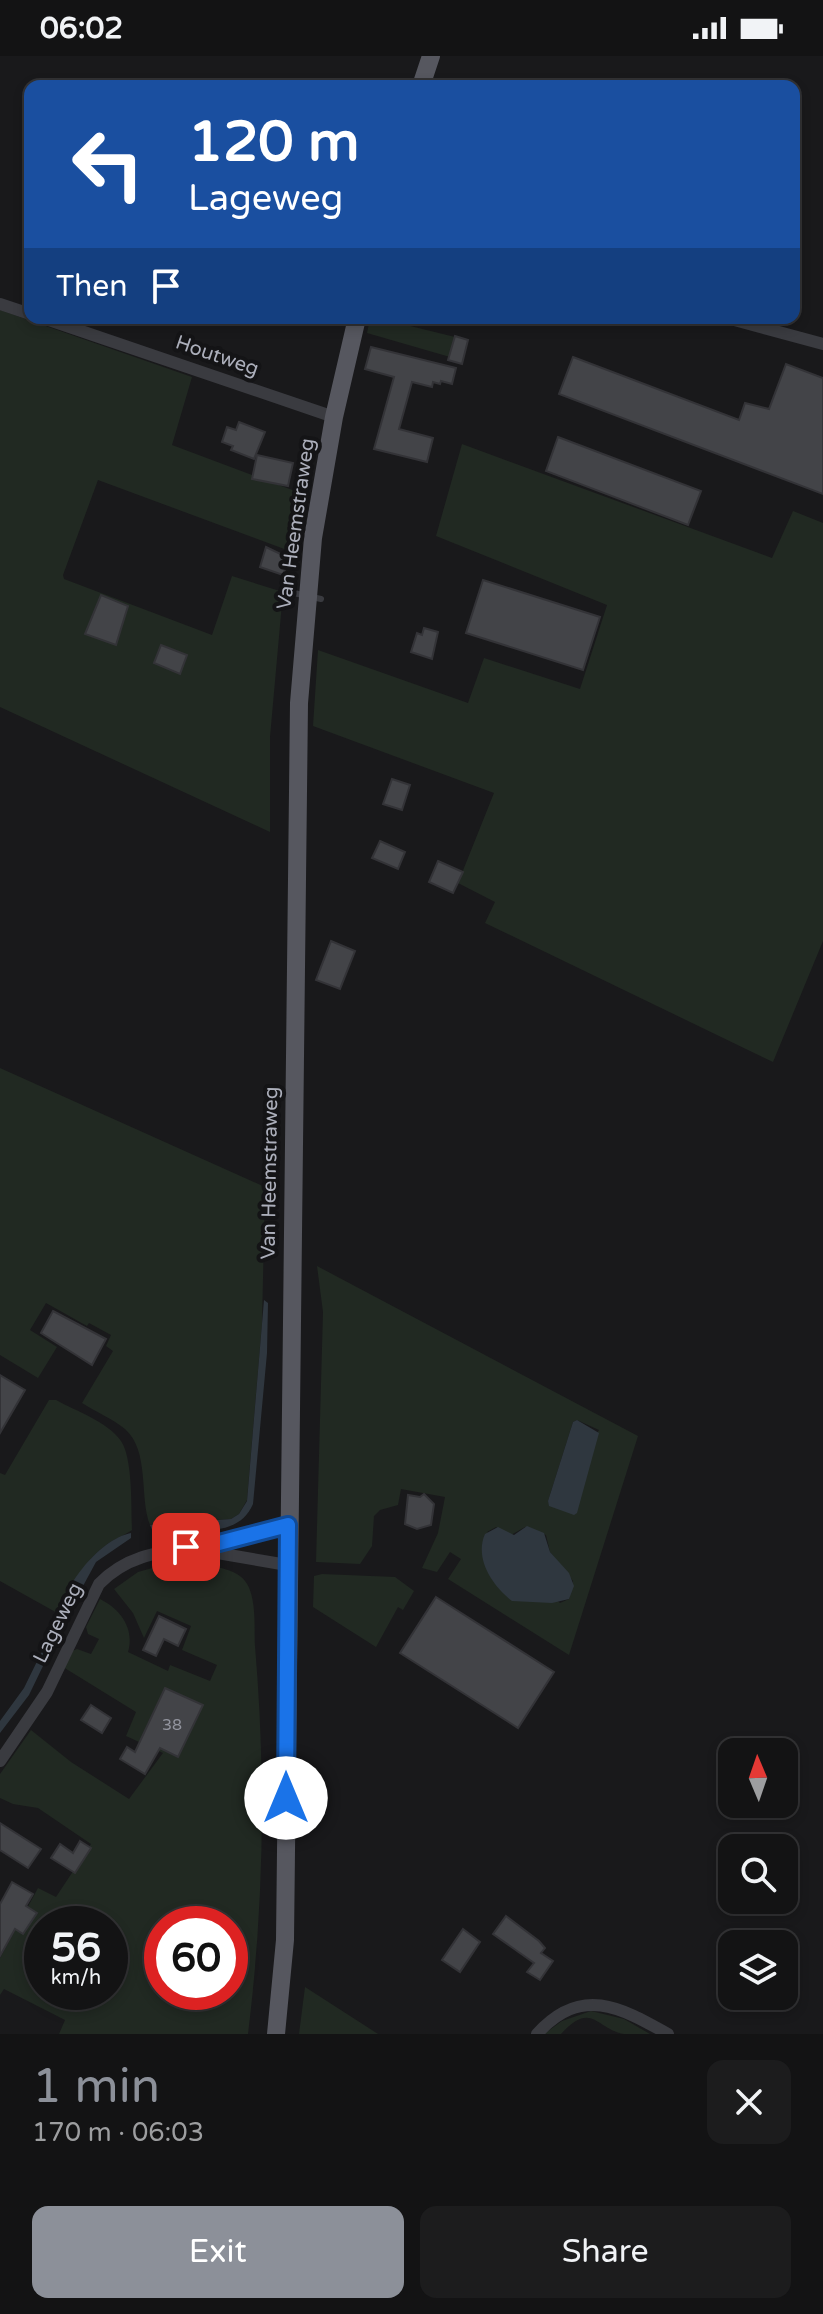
<!DOCTYPE html>
<html lang="en">
<head>
<meta charset="utf-8">
<style>
  :root { --surface:#131314; --page:#1c1c1d; --text:#f1f3f6; --muted:#9d9ea0; --line:#323234; --accent:#8c9099 }
  body { margin:0; font-family:"Varela Round",sans-serif; background:var(--page); color:var(--text); height:100vh; display:flex; flex-direction:column; font-size:30px; white-space:nowrap }
  * { box-sizing:border-box; margin:0 }
  p { font-size:26px; color:var(--muted) }
  .icon { flex:none; width:44px; height:44px; fill:none; stroke:currentColor; stroke-width:2; stroke-linecap:round; stroke-linejoin:round }
  .map { position:relative; height:1978px; overflow:hidden }
  .details { display:flex; flex-direction:column; background:var(--surface); flex:1 }
  .details>* { flex:none }
  .hud { position:absolute; left:24px; top:24px; width:776px; height:244px; border-radius:16px; box-shadow:0 4px 12px #0003,0 0 0 2px var(--line); background:#1a4fa0; color:#fff; overflow:hidden }
  .needle { width:52px; rotate:358deg }
  .buttons { position:absolute; left:718px; top:1682px; display:grid; gap:16px }
  .buttons a { display:grid; place-items:center; width:80px; height:80px; border-radius:16px; background:var(--surface); box-shadow:0 4px 12px #0003,0 0 0 2px var(--line); font-size:40px }
  .speed { position:absolute; left:24px; top:1850px; display:flex; gap:16px; font-size:40px; font-weight:700; text-align:center }
  .speed>* { display:grid; place-content:center; width:104px; height:104px; border-radius:50%; background:var(--surface); box-shadow:0 4px 12px #0003,0 0 0 2px var(--line); line-height:1 }
  .speed small { font-size:20px; font-weight:400 }
  .speed .limit { border:12px solid #d22; background:#fff; color:#111 }
  .pin { position:absolute; display:grid; place-items:center; width:68px; height:68px; color:#fff; margin:-34px; border-radius:16px; box-shadow:0 4px 12px #0006 }
  .me { position:absolute; width:88px; margin:-44px; rotate:0deg; stroke-linejoin:round; filter:drop-shadow(0 0 6px #0008) }
  .turn { display:flex; align-items:center; gap:28px; height:168px; padding:0 32px; font-size:36px }
  .turn .icon { width:104px; height:104px; stroke-width:2.5 }
  .turn b { display:block; font-size:56px; line-height:68px }
  .then { display:flex; align-items:center; height:76px; padding:0 32px; background:#0003; gap:16px; font-size:30px }
  .round { display:grid; place-items:center; flex:none; width:84px; height:84px; border-radius:16px; background:var(--page) }
  .headline { display:flex; align-items:center; justify-content:space-between; height:136px; padding:0 32px }
  h1 { font-size:48px; font-weight:600; line-height:60px; color:var(--accent) }
  .action { display:flex; gap:16px; margin-top:auto; padding:16px 32px }
  .action a { flex:1; height:92px; border-radius:16px; background:var(--accent); color:#fff; font-size:32px; font-weight:600; line-height:92px; text-align:center }
  .action a+a { background:var(--page); color:var(--text) }
  .status { display:flex; justify-content:space-between; align-items:center; height:56px; padding:0 40px; background:var(--surface); direction:ltr }
  .status svg { height:22px; fill:currentColor }
  .map>svg:first-child { display:block }
  .green { fill:#212922; fill-rule:evenodd }
  .water { fill:#2f373f }
  .building { fill:#434448; stroke:#333337; stroke-width:2 }
  .lines { fill:none; stroke-linecap:round; stroke-linejoin:round }
  .service { stroke:#3a3b40; stroke-width:6 }
  .minor { stroke:#3a3b40; stroke-width:12 }
  .primary { stroke:#56575f; stroke-width:18 }
  .route-casing { stroke:#114b97; stroke-width:20 }
  .route { stroke:#1a73e8; stroke-width:14 }
  .labels { text-anchor:middle; dominant-baseline:central; stroke-width:8; stroke-linejoin:round; paint-order:stroke }
  .number-label { font-size:16px; fill:#92949e }
  .street-label { font-size:20px; fill:#acafbb; stroke:#141416 }
</style>
</head>
<body>
<div class="status"><b>06:02</b><svg viewBox="0 0 49 12"><path d="M0 12V9h3v3zM5 12V6h3v6zM10 12V3h3v9zM15 12V0h3v12zM26 1h20v11H26zM47 4h2v5h-2z"/></svg></div>
<div class="map">
<svg width="823" height="1978" viewBox="0 0 823 1978">
  <rect width="100%" height="100%" fill="#19191b"/>
  <g class="green">
    <polygon points="0,254 192,321 172,389 295,435 287,494 98,424 63,519 64,523 212,579 232,520 283,536 270,681 270,776 0,651"/>
    <polygon points="370,262 390,262 390,265 455,281 450,301 367,277"/>
    <polygon points="462,388 772,502 793,455 823,467 823,885 773,1006 485,867 495,846 458,827 494,737 313,670 318,594 468,647 484,602 580,633 607,549 436,480"/>
    <path d="M0 1012 265 1131 262 1268 247 1444 239 1458 231 1463 150 1469C139 1441 150 1395 125 1373 113 1363 96 1356 82 1347L113 1295 106 1290 111 1279 89 1267 87 1270 46 1247 30 1274 57 1291 38 1322 0 1299Z"/>
    <path d="M317 1210 638 1380 569 1599 448 1523 461 1503 450 1496 437 1516 422 1512 438 1477 445 1441 401 1433 398 1449 380 1454 374 1460 372 1490 360 1508 316 1506 323 1256ZM577 1364 599 1374 550 1450 548 1445 573 1366ZM496 1471 511 1479 525 1471 546 1479 550 1496 573 1525 569 1543 560 1547 487 1476Z"/>
    <path d="M49 1344H56C76 1355 108 1366 121 1385 133 1403 131 1451 132 1474 124 1480 113 1483 105 1490 82 1507 70 1533 59 1558L0 1525V1417L5 1419Z"/>
    <path d="M163 1509C186 1509 230 1506 245 1525 257 1540 254 1572 255 1590 266 1719 264 1849 248 1978H59L65 1964 4 1933 0 1939V1902L38 1832 56 1841 91 1788 38 1752 13 1748 0 1742V1718L31 1674 71 1706 129 1743 163 1697 126 1680 136 1656 63 1611 70 1596 77 1593 91 1598 99 1583 88 1578 86 1571 100 1543C120 1553 135 1572 128 1596L168 1615 170 1609 210 1625 217 1609 182 1594 191 1570 157 1555 144 1582 133 1557 114 1533 138 1516ZM42 1868H110V1936H42ZM162 1868H230V1936H162Z"/>
    <polygon points="322,1518 395,1521 414,1535 403,1554 398,1551 376,1591 313,1551 314,1520"/>
    <polygon points="305,1931 378,1978 299,1978"/>
    <path d="M591 1955 624 1963 650 1978C642 1978 632 1978 624 1978 596 1973 592 1944 561 1978H544L562 1965Z"/>
  </g>
  <g class="water">
    <path d="M264 1244 268 1247 267 1297 253 1448C237 1486 186 1471 153 1476L150 1469 231 1463 239 1458 247 1445Z"/>
    <polygon points="577,1364 599,1377 577,1457 574,1459 549,1450 548,1445 573,1366"/>
    <path d="M527 1470 544 1477 550 1496 569 1517 574 1530 569 1543 552 1547 512 1545C493 1530 474 1503 485 1478L498 1471 514 1479Z"/>
    <path d="M131 1477V1482L96 1506 63 1567 58 1568C58 1535 99 1483 131 1477Z"/>
    <polygon points="54,1579 56,1583 29,1639 0,1677 0,1665 24,1632 49,1581"/>
  </g>
  <g class="building">
    <polygon points="455,280 468,284 462,308 448,304"/>
    <polygon points="371,291 456,312 452,328 441,325 440,328 433,326 432,331 412,326 399,373 433,382 427,406 374,393 394,321 365,313"/>
    <polygon points="573,301 739,364 745,347 769,353 786,308 823,322 823,438 559,338"/>
    <polygon points="239,366 265,376 254,403 231,394 233,390 222,386 227,371 236,374"/>
    <polygon points="558,381 701,435 688,469 546,415"/>
    <polygon points="257,399 293,407 288,430 252,423"/>
    <polygon points="266,491 289,502 283,519 260,511"/>
    <polygon points="483,524 600,561 583,614 466,577"/>
    <polygon points="101,539 128,550 116,589 85,578"/>
    <polygon points="424,572 438,576 432,603 411,596 417,577 422,579"/>
    <polygon points="161,589 187,599 180,618 154,607"/>
    <polygon points="392,723 410,729 402,754 383,748"/>
    <polygon points="380,785 405,796 398,813 372,802"/>
    <polygon points="438,805 463,816 453,837 429,826"/>
    <polygon points="331,885 355,895 340,933 316,924"/>
    <polygon points="53,1255 106,1283 92,1309 41,1277"/>
    <polygon points="0,1319 25,1334 0,1377"/>
    <polygon points="424,1438 434,1448 431,1469 417,1473 405,1468 408,1439 420,1441"/>
    <polygon points="436,1541 554,1616 518,1672 400,1597"/>
    <polygon points="159,1560 186,1573 178,1590 164,1583 156,1600 143,1594"/>
    <polygon points="165,1632 203,1649 178,1701 160,1692 145,1718 120,1703 127,1691 135,1696"/>
    <polygon points="91,1649 111,1662 102,1677 81,1664"/>
    <polygon points="0,1767 41,1793 28,1812 0,1794"/>
    <polygon points="80,1785 91,1792 75,1817 51,1802 60,1788 73,1797"/>
    <polygon points="12,1826 33,1838 26,1850 37,1857 23,1878 15,1873 0,1900 0,1848"/>
    <polygon points="506,1860 539,1885 545,1892 541,1897 553,1905 540,1924 527,1916 534,1907 493,1878"/>
    <polygon points="463,1873 480,1886 460,1916 442,1904"/>
  </g>
  <g class="lines">
    <polyline class="service" points="294,537 321,543"/>
    <g class="minor">
      <polyline points="0,248 30,258"/>
      <polyline points="43,262 334,361"/>
      <polyline points="727,262 823,288"/>
      <polyline points="200,1494 287,1509"/>
      <path d="M0 1705 47 1636 99 1528C134 1492 176 1496 221 1487 244 1482 266 1476 288 1469"/>
      <path d="M537 1978C581 1929 620 1951 668 1978"/>
    </g>
    <g class="primary">
      <polyline points="421,30 431,0"/>
      <polyline points="276,1978 285,1884 299,647 313,482 334,361 357,262"/>
    </g>
  </g>
  <g class="lines">
    <defs>
      <polyline id="route" points="186,1491 219,1487 288,1469 286,1742"/>
    </defs>
    <use href="#route" class="route-casing"/>
    <use href="#route" class="route"/>
  </g>
  <g class="labels">
    <g class="number-label">
      <text x="172" y="1669">38</text>
    </g>
    <g class="street-label">
      <text transform="translate(217 300) rotate(19)">Houtweg</text>
      <text transform="translate(296 468) rotate(-82)">Van Heemstraweg</text>
      <text transform="translate(270 1117) rotate(-89)">Van Heemstraweg</text>
      <text transform="translate(58 1567) rotate(-64)">Lageweg</text>
    </g>
  </g>
</svg>
<div class="buttons">
<a><svg class="needle" viewBox="-14 -14 28 28"><path d="M0-13l5 13h-10z" fill="#e53935"/><path d="M0 13l5-13h-10z" fill="#9d9ea0"/></svg></a>
<a><svg class="icon" aria-label="search" viewBox="0 0 24 24"><circle cx="10" cy="10" r="6"/><path d="M15 15l6 6"/></svg></a>
<a><svg class="icon" aria-label="layers" viewBox="0 0 24 24"><path d="M12 4l9 5-9 5-9-5zM3 14l9 5 9-5"/></svg></a>
</div>
<div class="speed"><div>56<small>km/h</small></div><div class="limit">60</div></div>
<div class="pin" style="left:186px;top:1491px;background:#d93025"><svg class="icon" aria-label="arrive" viewBox="0 0 24 24"><path d="M6 21V4h12l-3 4 3 4H6"/></svg></div>
<svg class="me" style="left:286px;top:1742px" viewBox="-20 -20 40 40"><circle r="19" fill="#fff"/><path d="M0-13L10 11 0 6-10 11z" fill="#1a73e8"/></svg>
<div class="hud">
<div class="turn"><svg class="icon" aria-label="left" viewBox="0 0 24 24"><path d="M17 20v-9H6M10 6l-5 5 5 5"/></svg><div><b>120 m</b>Lageweg</div></div>
<div class="then">Then<svg class="icon" aria-label="arrive" viewBox="0 0 24 24"><path d="M6 21V4h12l-3 4 3 4H6"/></svg></div>
</div>
</div>
<section class="details">
<div class="headline"><div><h1>1 min</h1><p>170 m · 06:03</p></div><a class="round"><svg class="icon" aria-label="close" viewBox="0 0 24 24"><path d="M6 6l12 12M18 6L6 18"/></svg></a></div>
<div class="action"><a>Exit</a><a>Share</a></div>
</section>
</body>
</html>
